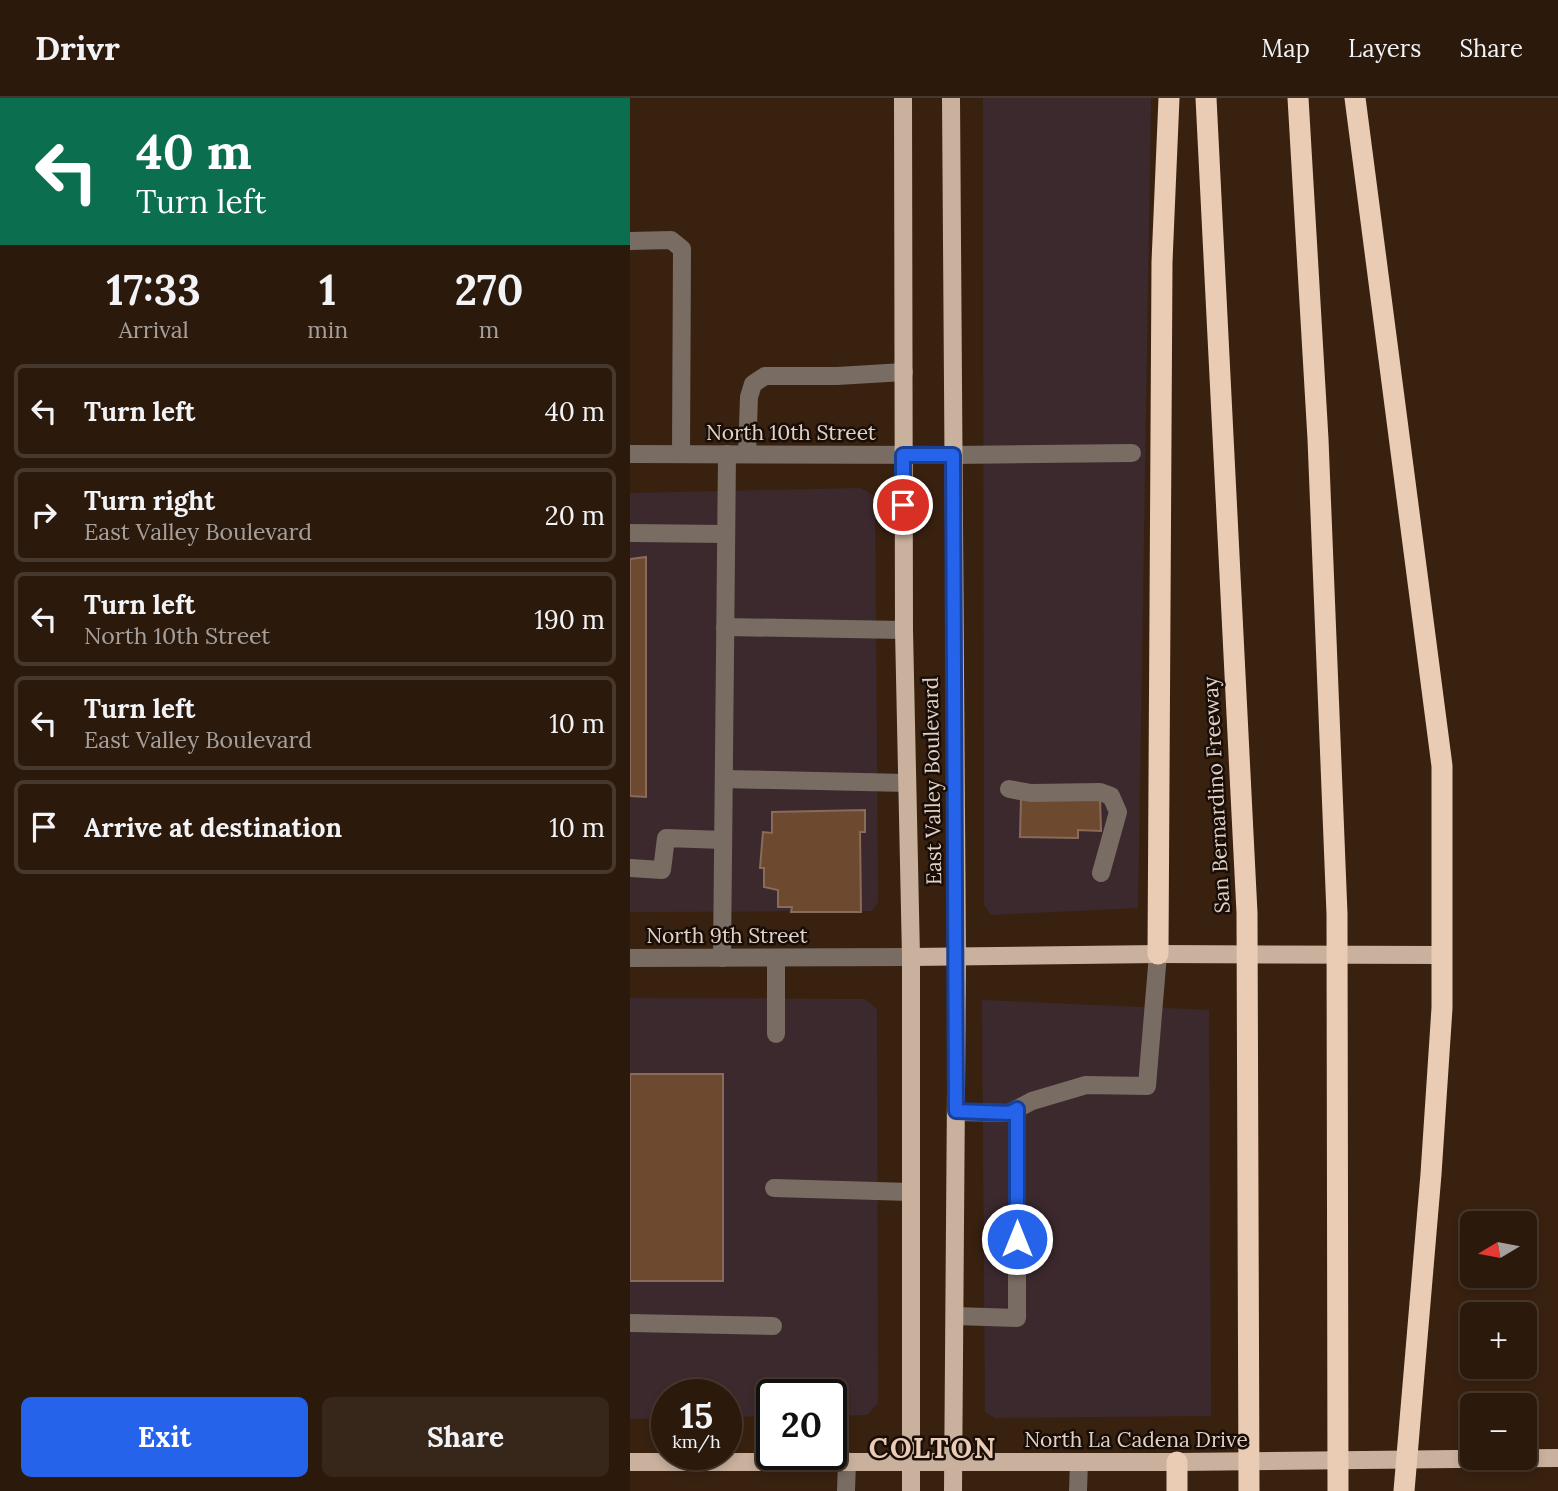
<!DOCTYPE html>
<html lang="en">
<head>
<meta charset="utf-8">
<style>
  :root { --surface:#2b190c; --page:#37261a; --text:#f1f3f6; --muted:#a6a09d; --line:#47382d; --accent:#2563eb }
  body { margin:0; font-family:Lora,serif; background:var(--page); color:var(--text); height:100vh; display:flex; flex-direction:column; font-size:26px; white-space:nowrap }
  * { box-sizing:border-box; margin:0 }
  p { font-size:23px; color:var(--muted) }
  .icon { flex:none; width:38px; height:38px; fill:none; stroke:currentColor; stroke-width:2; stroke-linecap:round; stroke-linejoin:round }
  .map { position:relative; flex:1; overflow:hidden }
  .drawer { display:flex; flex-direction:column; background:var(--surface); width:630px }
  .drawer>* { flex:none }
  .guide { background:#0b6e4f; color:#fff; overflow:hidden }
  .needle { width:46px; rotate:260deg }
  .tools { position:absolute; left:830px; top:1113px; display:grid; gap:14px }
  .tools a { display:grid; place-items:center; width:77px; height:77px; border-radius:10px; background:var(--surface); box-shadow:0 4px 10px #0003,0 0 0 2px var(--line); font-size:35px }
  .speed { position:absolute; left:21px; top:1281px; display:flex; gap:14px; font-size:35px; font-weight:700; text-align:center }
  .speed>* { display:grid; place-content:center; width:91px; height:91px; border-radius:50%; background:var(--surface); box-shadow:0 4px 10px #0003,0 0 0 2px var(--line); line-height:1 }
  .speed small { font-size:18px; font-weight:400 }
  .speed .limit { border:4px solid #111; border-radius:10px; background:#fff; color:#111 }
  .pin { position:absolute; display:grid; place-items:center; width:60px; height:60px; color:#fff; margin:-30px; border:4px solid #fff; border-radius:50%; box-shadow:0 2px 7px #0007 }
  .me { position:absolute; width:77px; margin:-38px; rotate:0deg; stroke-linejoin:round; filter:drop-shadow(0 0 5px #0008) }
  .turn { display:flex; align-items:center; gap:24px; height:147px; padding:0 21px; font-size:32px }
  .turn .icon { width:91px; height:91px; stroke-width:2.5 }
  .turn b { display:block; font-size:49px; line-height:60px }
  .eta { display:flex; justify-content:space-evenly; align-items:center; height:119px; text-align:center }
  .eta b { font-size:42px; font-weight:700; line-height:49px }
  .cta { display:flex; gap:14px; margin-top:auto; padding:14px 21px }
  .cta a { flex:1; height:80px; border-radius:10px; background:var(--accent); color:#fff; font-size:28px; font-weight:700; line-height:80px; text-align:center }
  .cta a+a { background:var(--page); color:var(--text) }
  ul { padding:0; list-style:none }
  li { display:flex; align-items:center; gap:21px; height:94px; margin:0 14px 10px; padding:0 7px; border:4px solid var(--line); border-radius:10px }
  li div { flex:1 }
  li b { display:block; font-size:26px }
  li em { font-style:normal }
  header { display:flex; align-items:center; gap:42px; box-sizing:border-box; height:98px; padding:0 35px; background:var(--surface); border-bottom:2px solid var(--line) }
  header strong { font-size:33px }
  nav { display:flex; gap:38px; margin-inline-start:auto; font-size:24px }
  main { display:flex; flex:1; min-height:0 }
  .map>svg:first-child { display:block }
  .commercial { fill:#3c292e }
  .building { fill:#6d4930; stroke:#886b58; stroke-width:2 }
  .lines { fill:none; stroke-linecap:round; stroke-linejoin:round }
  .minor { stroke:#786c63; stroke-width:18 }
  .major { stroke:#c9b19d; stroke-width:18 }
  .highway { stroke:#eaccb4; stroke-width:21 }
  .route-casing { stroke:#184099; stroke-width:18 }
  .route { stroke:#2563eb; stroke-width:12 }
  .labels { text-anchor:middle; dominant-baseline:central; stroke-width:5; stroke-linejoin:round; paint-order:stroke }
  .street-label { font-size:21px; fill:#e1d1c6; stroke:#190e07 }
  .district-label { font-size:28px; font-weight:bold; letter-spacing:2px; fill:#eccbb6; stroke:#190e07 }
</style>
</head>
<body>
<header>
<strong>Drivr</strong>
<nav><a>Map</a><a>Layers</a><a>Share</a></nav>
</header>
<main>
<section class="drawer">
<div class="guide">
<div class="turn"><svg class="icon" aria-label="left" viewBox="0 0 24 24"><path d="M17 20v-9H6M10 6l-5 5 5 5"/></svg><div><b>40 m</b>Turn left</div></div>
</div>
<div class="eta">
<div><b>17:33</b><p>Arrival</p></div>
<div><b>1</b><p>min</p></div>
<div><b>270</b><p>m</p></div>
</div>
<ul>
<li><svg class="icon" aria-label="left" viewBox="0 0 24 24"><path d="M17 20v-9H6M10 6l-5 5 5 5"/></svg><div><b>Turn left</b></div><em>40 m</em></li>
<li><svg class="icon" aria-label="right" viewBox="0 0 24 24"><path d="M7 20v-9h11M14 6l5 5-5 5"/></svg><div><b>Turn right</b><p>East Valley Boulevard</p></div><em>20 m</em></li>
<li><svg class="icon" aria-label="left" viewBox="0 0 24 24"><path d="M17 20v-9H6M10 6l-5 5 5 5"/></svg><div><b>Turn left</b><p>North 10th Street</p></div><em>190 m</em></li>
<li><svg class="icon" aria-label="left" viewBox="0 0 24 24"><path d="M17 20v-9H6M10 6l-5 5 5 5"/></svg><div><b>Turn left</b><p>East Valley Boulevard</p></div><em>10 m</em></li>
<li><svg class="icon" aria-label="arrive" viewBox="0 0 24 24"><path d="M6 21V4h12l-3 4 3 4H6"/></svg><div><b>Arrive at destination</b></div><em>10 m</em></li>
</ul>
<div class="cta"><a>Exit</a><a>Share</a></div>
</section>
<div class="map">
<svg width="928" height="1393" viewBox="0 0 928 1393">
  <rect width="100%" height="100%" fill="#392110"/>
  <g class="commercial">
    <polygon points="353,0 521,0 508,810 361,817 354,807"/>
    <polygon points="230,390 245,398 248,804 242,813 0,814 0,395"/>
    <polygon points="0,900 235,901 247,911 248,1305 237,1317 201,1318 201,1297 142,1297 142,1318 96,1319 96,1297 37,1297 37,1320 0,1321"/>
    <polygon points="352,902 579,912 581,1318 365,1320 355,1314"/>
  </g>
  <g class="building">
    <polygon points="16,459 16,699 0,698 0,461"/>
    <polygon points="391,700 470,700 471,733 448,732 448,740 390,739"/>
    <polygon points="235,712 235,734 230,734 231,814 161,814 162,809 148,809 148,792 134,789 134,770 130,770 133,734 142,735 142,714"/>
    <rect x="0" y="976" width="93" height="207"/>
  </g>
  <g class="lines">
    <g class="minor">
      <polyline points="0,143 41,142 52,151 51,356"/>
      <polyline points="0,356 323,357 502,355"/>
      <polyline points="117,356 119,299 123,286 135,278 207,278 274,274"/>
      <polyline points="0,435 96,436"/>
      <polyline points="95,529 274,532"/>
      <polyline points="94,681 277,685"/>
      <polyline points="379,691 401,695 470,694 481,698 488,714 471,775"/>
      <polyline points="0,770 32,772 36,740 93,742"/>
      <polyline points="0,860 281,859"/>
      <polyline points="92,860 97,356"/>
      <polyline points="146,936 146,860"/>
      <polyline points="326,1014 379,1015 402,1003 456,987 517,988 528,856"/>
      <polyline points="144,1090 280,1094"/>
      <polyline points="325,1218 387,1220 387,1011"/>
      <polyline points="0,1225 143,1228"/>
      <polyline points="142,1297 142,1289"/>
      <polyline points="216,1393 217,1363"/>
      <polyline points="448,1393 449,1364"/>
    </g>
    <g class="major">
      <polyline points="273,0 274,532 281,859 281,1393"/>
      <polyline points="321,0 327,859 323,1393"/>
      <polyline points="281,859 528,856 810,857"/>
      <polyline points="0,1364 547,1364 928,1360"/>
    </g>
    <g class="highway">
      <polyline points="576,0 617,815 619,1393"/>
      <polyline points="668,0 688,341 707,816 708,1393"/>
      <polyline points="725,0 812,668 812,910 801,1076 774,1393"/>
      <polyline points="528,856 532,164 539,0"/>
      <polyline points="547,1393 547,1364"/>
    </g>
  </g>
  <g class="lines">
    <defs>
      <polyline id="route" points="273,407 273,357 323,357 326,1013 379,1015 387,1011 387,1141"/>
    </defs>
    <use href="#route" class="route-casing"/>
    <use href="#route" class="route"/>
  </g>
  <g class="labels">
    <g class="street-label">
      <text x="161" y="334">North 10th Street</text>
      <text transform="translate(302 683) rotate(-91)">East Valley Boulevard</text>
      <text transform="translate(586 697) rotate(-93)">San Bernardino Freeway</text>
      <text x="97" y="837">North 9th Street</text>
      <text x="506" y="1341">North La Cadena Drive</text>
    </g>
    <g class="district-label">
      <text x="303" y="1350">COLTON</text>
    </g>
  </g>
</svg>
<div class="tools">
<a><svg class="needle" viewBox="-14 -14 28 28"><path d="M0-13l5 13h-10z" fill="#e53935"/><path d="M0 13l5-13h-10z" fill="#a6a09d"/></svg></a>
<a>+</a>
<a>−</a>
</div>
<div class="speed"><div>15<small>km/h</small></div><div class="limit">20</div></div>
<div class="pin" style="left:273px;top:407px;background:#d93025"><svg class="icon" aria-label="arrive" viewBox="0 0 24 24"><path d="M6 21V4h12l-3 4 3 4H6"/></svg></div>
<svg class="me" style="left:387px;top:1141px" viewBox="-20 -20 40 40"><circle r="17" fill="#2563eb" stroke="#fff" stroke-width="3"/><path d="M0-11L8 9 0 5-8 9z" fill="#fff"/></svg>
</div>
</main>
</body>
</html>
